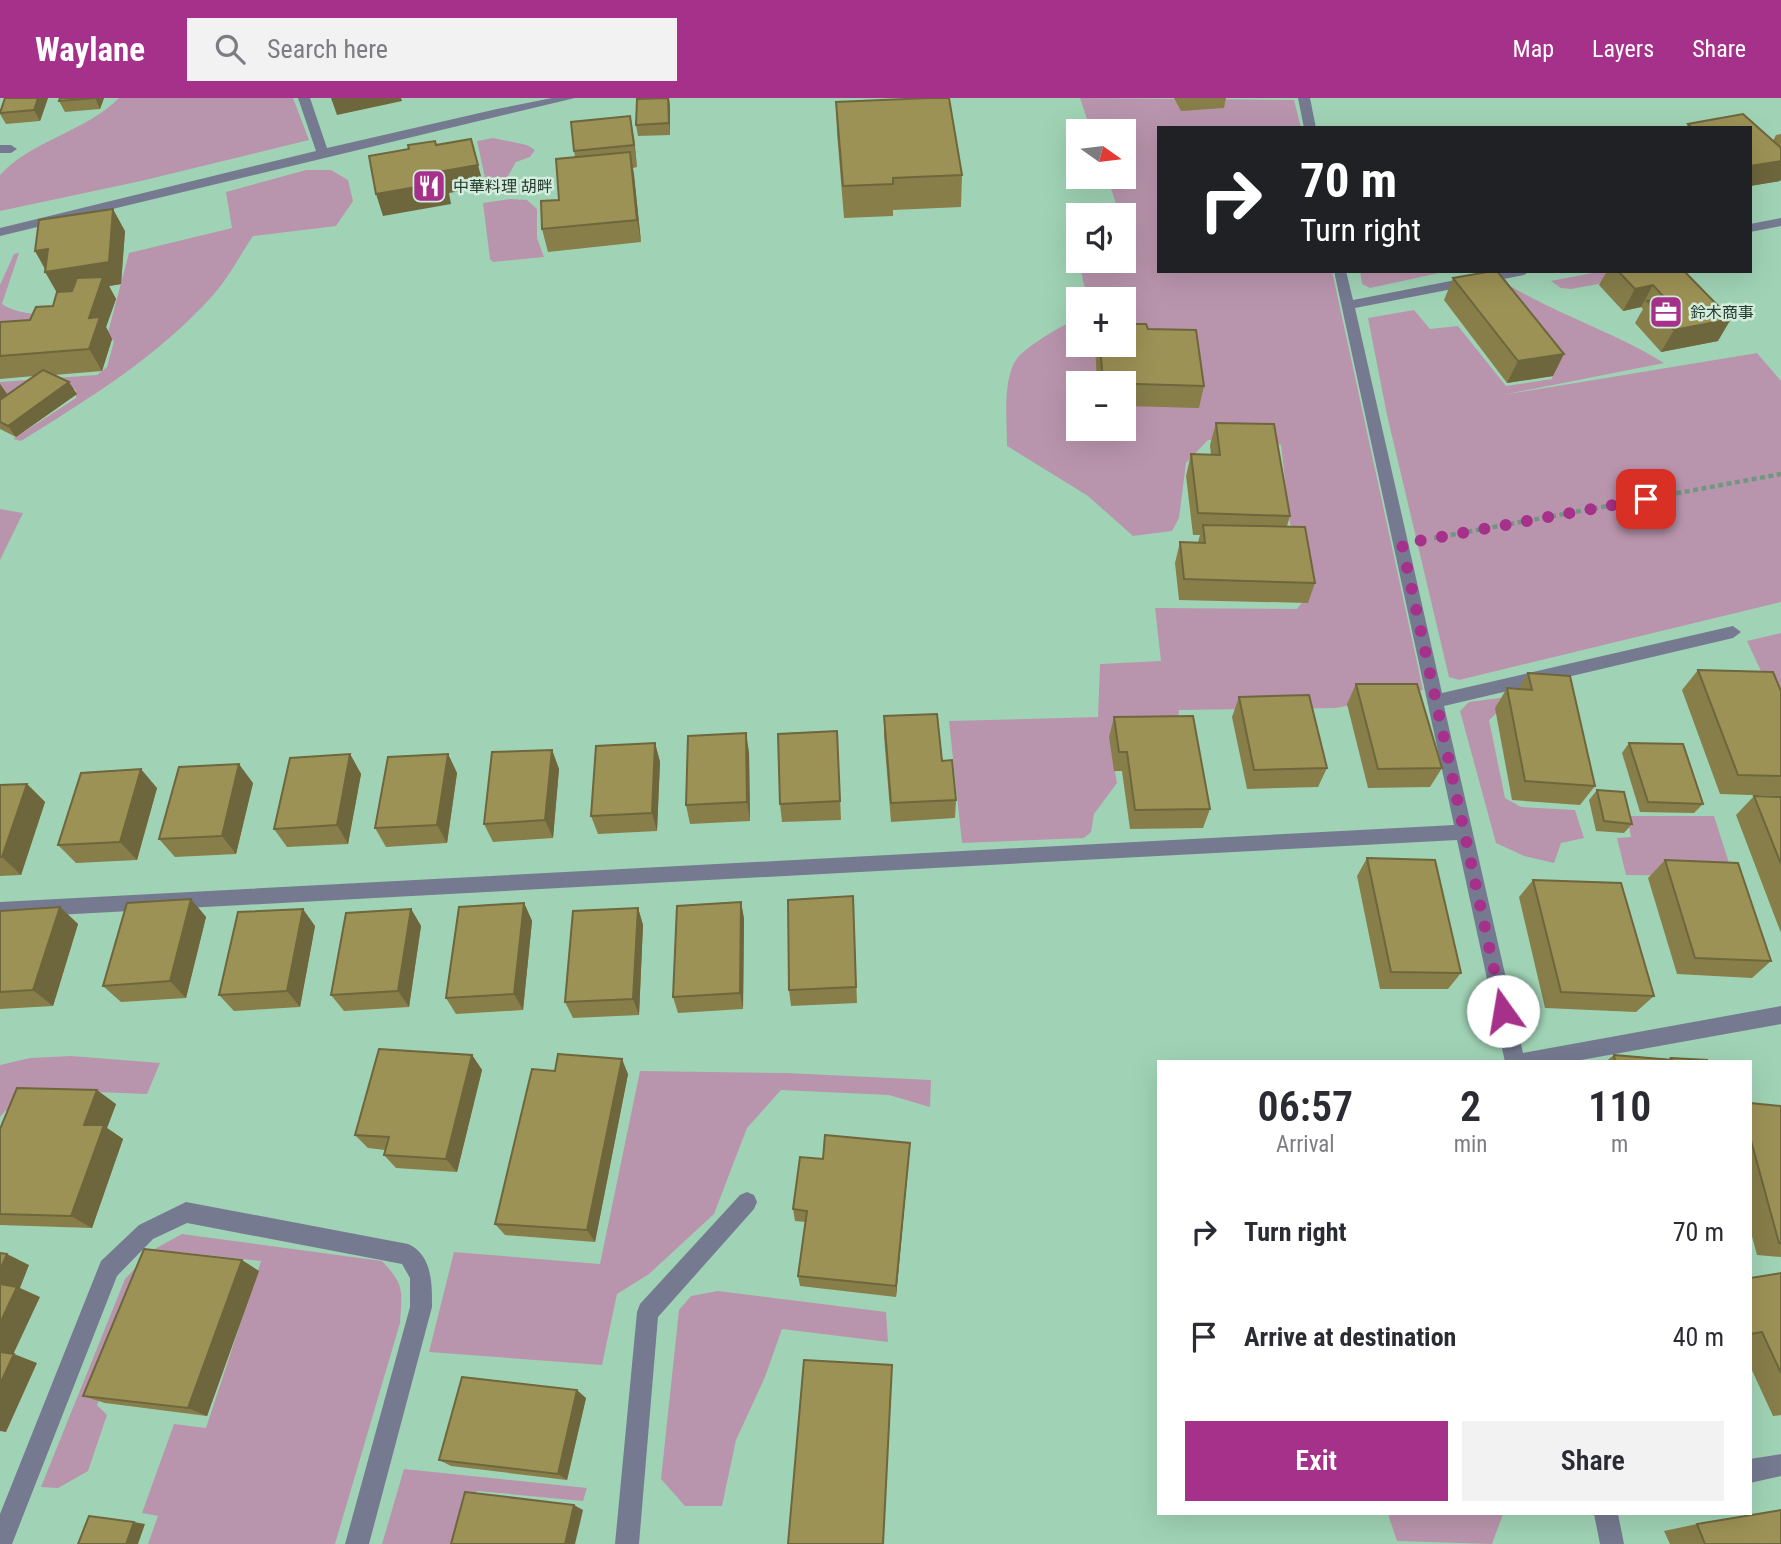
<!DOCTYPE html>
<html lang="en">
<head>
<meta charset="utf-8">
<style>
  :root { --surface:#fff; --page:#f2f2f3; --text:#2b2b33; --muted:#7c7c81; --accent:#a6318a }
  body { margin:0; font-family:"Roboto Condensed","Noto Sans JP",sans-serif; background:var(--page); color:var(--text); height:100vh; display:flex; flex-direction:column; font-size:26px; white-space:nowrap }
  * { box-sizing:border-box; margin:0 }
  p { font-size:23px; color:var(--muted) }
  .icon { flex:none; width:38px; height:38px; fill:none; stroke:currentColor; stroke-width:2; stroke-linecap:round; stroke-linejoin:round }
  .map { position:relative; flex:1; overflow:hidden }
  .panel { position:absolute; left:1157px; top:962px; width:595px; height:455px; display:flex; flex-direction:column; background:var(--surface); border-radius:0px; box-shadow:0 7px 28px #0002 }
  .panel>* { flex:none }
  .hud { position:absolute; left:1157px; top:28px; width:595px; height:147px; border-radius:0px; box-shadow:0 7px 28px #0002; background:#202124; color:#fff; overflow:hidden }
  .needle { width:46px; rotate:104deg }
  .controls { position:absolute; left:1066px; top:21px; display:grid; gap:14px }
  .controls a { display:grid; place-items:center; width:70px; height:70px; border-radius:0px; background:var(--surface); box-shadow:0 7px 28px #0002; font-size:35px }
  .pin { position:absolute; display:grid; place-items:center; width:60px; height:60px; color:#fff; margin:-30px; border-radius:14px; box-shadow:0 4px 10px #0006 }
  .me { position:absolute; width:77px; margin:-38px; rotate:347deg; stroke-linejoin:round; filter:drop-shadow(0 0 5px #0008) }
  .turn { display:flex; align-items:center; gap:24px; height:147px; padding:0 28px; font-size:32px }
  .turn .icon { width:91px; height:91px; stroke-width:2.5 }
  .turn b { display:block; font-size:49px; line-height:60px }
  .eta { display:flex; justify-content:space-evenly; align-items:center; height:119px; text-align:center }
  .eta b { font-size:42px; font-weight:600; line-height:49px }
  .cta { display:flex; gap:14px; margin-top:auto; padding:14px 28px }
  .cta a { flex:1; height:80px; border-radius:0px; background:var(--accent); color:#fff; font-size:28px; font-weight:600; line-height:80px; text-align:center }
  .cta a+a { background:var(--page); color:var(--text) }
  ul { padding:0; list-style:none }
  li { display:flex; align-items:center; gap:21px; height:105px; padding:0 28px }
  li div { flex:1 }
  li b { display:block; font-size:26px }
  li em { font-style:normal }
  header { display:flex; align-items:center; gap:42px; box-sizing:border-box; height:98px; padding:0 35px; background:var(--accent); color:#fff }
  header strong { font-size:33px }
  nav { display:flex; gap:38px; margin-inline-start:auto; font-size:24px }
  .search { width:490px; height:63px; background:var(--page); display:flex; align-items:center; gap:18px; box-sizing:border-box; padding:0 24px; border-radius:0px; color:var(--muted); font-size:26px }
  .map>svg:first-child { display:block }
  .green { fill:#b995ad; fill-rule:evenodd }
  .lines { fill:none; stroke-linecap:round; stroke-linejoin:round }
  .path { stroke:#709781; stroke-width:4.5; stroke-dasharray:5 3.5; stroke-linecap:butt }
  .minor { fill:#767a91; fill-rule:evenodd }
  .wall { fill:#877e4a }
  .shaded-wall { fill:#6e663c }
  .building { fill:#9d9256; stroke:#6e663c; stroke-width:2 }
  .route { stroke:#a6318a; stroke-width:12; stroke-dasharray:0 21.6 }
  .labels { text-anchor:middle; dominant-baseline:central; stroke-width:5; stroke-linejoin:round; paint-order:stroke }
  .far-poi-label { font-size:16px; fill:#273b30; stroke:#d3eddd; text-anchor:start }
</style>
</head>
<body>
<header>
<strong>Waylane</strong>
<div class="search"><svg class="icon" aria-label="search" viewBox="0 0 24 24"><circle cx="10" cy="10" r="6"/><path d="M15 15l6 6"/></svg>Search here</div>
<nav><a>Map</a><a>Layers</a><a>Share</a></nav>
</header>
<div class="map">
<svg width="1781" height="1446" viewBox="0 0 1781 1446">
  <rect width="100%" height="100%" fill="#a0d3b5"/>
  <g class="green">
    <path d="M119 0H293L309 42 141 83 0 113V77C32 42 85 34 119 0Z"/>
    <path d="M1080 0 1294 2 1301 30H1158V173H1332L1423 592 1336 610 1179 612 1176 637 1109 639 1117 685 1094 716 1091 734 1084 740 962 745 949 623 1098 619 1100 566 1161 563 1155 510 1297 511 1312 492 1306 442 1290 426 1281 347 1261 341 1208 342 1186 365 1179 420 1172 433 1133 438 1088 398 1007 348C1007 323 1003 291 1013 267 1019 251 1062 228 1078 220V247H1124V201H1087L1079 163H1124V117H1120L1107 79H1124V33H1091ZM1078 285H1124V331H1078Z"/>
    <polygon points="493,40 527,47 535,52 530,59 516,64 503,87 487,89 477,43"/>
    <path d="M306 72H331L348 82 353 103 336 128 253 138C240 157 229 179 214 196 159 258 90 300 21 343L13 341 76 300V292L55 283 0 316V284L97 277 107 269 114 243 107 238 129 155 232 130 226 94Z"/>
    <polygon points="510,101 527,102 537,111 537,140 544,159 493,164 490,161 483,105"/>
    <path d="M19 155 2 206C16 216 33 214 48 220L0 244V187L14 156Z"/>
    <polygon points="1360,173 1448,173 1370,190 1362,186"/>
    <polygon points="1603,173 1650,173 1652,176 1571,191 1561,190 1551,183"/>
    <path d="M1512 189C1561 218 1616 235 1664 265L1502 297 1757 255 1781 283V504L1459 582 1449 579 1387 317 1368 220 1414 212 1430 231 1458 228 1506 288 1552 281 1553 273 1490 194Z"/>
    <polygon points="0,411 23,415 0,462"/>
    <polygon points="1781,535 1781,599 1773,599 1747,543"/>
    <polygon points="1507,599 1508,605 1489,622 1505,700 1521,709 1575,712 1584,740 1561,745 1554,765 1524,758 1496,745 1460,613 1469,604"/>
    <polygon points="1627,718 1714,718 1754,843 1754,868 1721,778 1626,777 1617,740 1631,739"/>
    <polygon points="71,958 160,965 147,996 46,992 5,1013 0,1019 0,967 30,960"/>
    <polygon points="640,973 787,975 931,982 930,1009 889,997 781,992 747,1030 714,1116 649,1176 617,1196 602,1267 429,1254 454,1154 600,1166"/>
    <path d="M182 1136 382 1163C405 1187 402 1193 400 1225L335 1446H148L158 1418 142 1415 174 1326 206 1330 261 1163 178 1154 163 1162 143 1186 97 1307 107 1317 88 1373 58 1390 41 1389 125 1181 151 1153Z"/>
    <polygon points="718,1193 886,1214 888,1244 782,1231 765,1279 736,1342 722,1408 685,1408 661,1381 679,1212 691,1198"/>
    <polygon points="404,1371 587,1390 583,1403 477,1393 467,1403 454,1446 382,1446"/>
    <polygon points="1388,1416 1503,1416 1492,1446 1397,1443"/>
  </g>
  <g class="lines">
    <polyline class="path" points="1434,440 1781,376"/>
    <g class="minor">
      <polygon points="298,0 310,0 327,50 497,11 552,0 575,0 0,138 0,130 316,53"/>
      <polygon points="1298,0 1310,0 1316,30 1304,30"/>
      <polygon points="0,47 11,47 17,51 11,55 0,55"/>
      <polygon points="1781,120 1781,128 1750,134 1750,126"/>
      <polygon points="1334,173 1346,173 1353,202 1502,173 1530,173 1524,177 1355,210 1442,595 1733,528 1741,534 1733,540 1444,608 1523,955 1781,908 1781,926 1570,964 1505,964 1457,742 0,820 0,804 1454,727"/>
      <polygon points="747,1094 754,1097 757,1104 754,1111 658,1219 639,1446 615,1446 637,1214 640,1206 740,1097"/>
      <path d="M186 1104 408 1146C433 1157 432 1187 432 1209L369 1446H345L410 1209V1180L402 1166 187 1125 153 1141 117 1178 12 1446H0V1416L101 1163 139 1127Z"/>
      <polygon points="1781,1356 1781,1378 1750,1385 1750,1361"/>
      <polygon points="1594,1416 1618,1416 1624,1446 1600,1446"/>
    </g>
  </g>
  <g class="wall">
    <polygon points="5,0 48,0 40,23 6,26 0,16 0,13"/>
    <polygon points="60,0 104,0 100,11 65,14 59,3"/>
    <polygon points="669,0 670,10 670,37 638,38 636,27"/>
    <polygon points="1174,0 1226,0 1224,10 1181,13"/>
    <polygon points="836,4 962,77 961,109 893,112 893,118 844,120 837,35"/>
    <polygon points="1743,16 1773,43 1776,37 1781,36 1781,81 1780,83 1750,88 1750,30 1686,30 1688,26"/>
    <polygon points="634,40 637,69 633,70 641,144 548,154 542,131 559,102 575,59 574,53"/>
    <polygon points="125,133 121,186 109,188 116,201 106,229 112,241 102,273 54,277 77,296 16,339 0,331 0,286 7,296 34,278 0,281 0,224 30,222 53,208 57,194 35,153"/>
    <polygon points="1607,173 1684,173 1718,243 1661,254 1635,225 1643,211 1641,209 1623,213 1599,187"/>
    <polygon points="1453,180 1553,278 1507,285 1444,202"/>
    <polygon points="1148,231 1204,288 1199,310 1124,308 1124,285 1097,285 1095,247 1124,247"/>
    <polygon points="1216,325 1290,418 1287,428 1315,485 1308,505 1179,502 1175,465 1180,444 1198,444 1200,437 1193,437 1186,378 1191,356 1211,357 1210,347"/>
    <polygon points="1698,572 1781,593 1781,698 1720,696 1682,592"/>
    <polygon points="1528,575 1595,688 1580,707 1512,702 1495,610 1507,590 1518,591"/>
    <polygon points="1356,586 1442,670 1430,689 1368,690 1347,606"/>
    <polygon points="1239,599 1327,670 1318,689 1247,691 1232,619"/>
    <polygon points="884,618 942,663 956,702 955,720 891,724 884,638"/>
    <polygon points="1114,619 1210,711 1203,730 1130,731 1122,673 1114,673 1109,639"/>
    <polygon points="837,633 841,722 782,724 780,706"/>
    <polygon points="655,645 660,664 657,733 598,736 591,718"/>
    <polygon points="1629,645 1703,706 1694,715 1640,714 1622,655"/>
    <polygon points="552,652 559,671 553,740 493,744 484,726"/>
    <polygon points="749,654 750,723 690,726 686,707"/>
    <polygon points="350,656 361,676 348,746 287,749 274,731"/>
    <polygon points="448,656 457,675 447,745 386,749 375,730"/>
    <polygon points="253,685 236,756 175,759 159,741"/>
    <polygon points="27,686 45,704 21,777 0,778 0,687"/>
    <polygon points="157,690 137,762 76,765 58,747"/>
    <polygon points="1597,692 1632,726 1624,735 1596,733 1589,702"/>
    <polygon points="1754,698 1781,699 1781,835 1736,717"/>
    <polygon points="1367,760 1461,875 1448,891 1380,891 1357,778"/>
    <polygon points="1665,762 1771,863 1752,880 1677,876 1648,780"/>
    <polygon points="1533,782 1654,898 1636,914 1545,910 1519,799"/>
    <polygon points="853,798 857,905 791,908 789,892"/>
    <polygon points="191,801 206,819 186,900 121,904 103,888"/>
    <polygon points="741,804 744,821 743,911 678,915 673,899"/>
    <polygon points="524,805 532,823 523,912 456,916 446,900"/>
    <polygon points="60,809 78,826 53,908 0,911 0,813"/>
    <polygon points="638,810 643,827 639,917 573,920 565,904"/>
    <polygon points="411,811 421,828 409,909 344,913 331,897"/>
    <polygon points="315,828 300,909 234,913 219,897"/>
    <polygon points="472,957 482,972 457,1074 396,1070 384,1057 385,1052 368,1050 355,1037"/>
    <polygon points="1614,957 1668,961 1671,960 1707,964 1605,964"/>
    <polygon points="555,973 628,976 595,1144 505,1137 495,1126"/>
    <polygon points="1750,1003 1751,1005 1781,1008 1781,1159 1757,1157 1750,1131"/>
    <polygon points="116,1006 107,1030 123,1041 92,1130 0,1127 0,1031"/>
    <polygon points="910,1045 896,1199 800,1188 798,1178 806,1124 795,1123 793,1111 823,1061"/>
    <polygon points="259,1173 207,1318 105,1305 83,1298"/>
    <polygon points="1781,1175 1781,1317 1773,1318 1750,1268 1750,1180"/>
    <polygon points="586,1300 567,1382 451,1368 439,1362"/>
    <polygon points="1697,1426 1781,1446 1670,1446 1664,1433"/>
  </g>
  <g class="shaded-wall">
    <polygon points="38,0 48,0 40,23 34,12"/>
    <polygon points="95,0 104,0 100,11"/>
    <polygon points="331,0 401,0 402,3 337,17"/>
    <polygon points="669,0 670,10 670,37 669,25"/>
    <polygon points="630,18 634,40 637,69 634,47"/>
    <polygon points="471,41 484,89 449,95 451,106 383,118 376,96 443,73"/>
    <polygon points="630,54 634,76 641,144 637,122"/>
    <polygon points="1781,63 1781,81 1780,83 1750,88 1750,68"/>
    <polygon points="113,111 125,133 121,186 109,188 116,201 106,229 112,241 102,273 45,174 47,173 35,153"/>
    <polygon points="1653,187 1641,209 1623,213 1635,191"/>
    <polygon points="1731,221 1718,243 1661,254 1674,232"/>
    <polygon points="1564,256 1553,278 1507,285 1518,263"/>
    <polygon points="69,284 77,296 16,339 8,328"/>
    <polygon points="0,286 7,296 0,304"/>
    <polygon points="746,635 749,654 750,723 747,704"/>
    <polygon points="655,645 660,664 657,733 652,715"/>
    <polygon points="552,652 559,671 553,740 545,722"/>
    <polygon points="350,656 361,676 348,746 337,727"/>
    <polygon points="448,656 457,675 447,745 437,727"/>
    <polygon points="239,666 253,685 236,756 222,738"/>
    <polygon points="141,671 157,690 137,762 120,744"/>
    <polygon points="27,686 45,704 21,777 2,759"/>
    <polygon points="191,801 206,819 186,900 170,883"/>
    <polygon points="741,804 744,821 743,911 740,895"/>
    <polygon points="524,805 532,823 523,912 514,896"/>
    <polygon points="60,809 78,826 53,908 33,892"/>
    <polygon points="638,810 643,827 639,917 633,901"/>
    <polygon points="303,811 315,828 300,909 287,893"/>
    <polygon points="411,811 421,828 409,909 398,893"/>
    <polygon points="472,957 482,972 457,1074 446,1061"/>
    <polygon points="622,961 628,976 595,1144 587,1132"/>
    <polygon points="97,992 116,1006 107,1030 123,1041 92,1130 71,1118 84,1027"/>
    <polygon points="910,1045 909,1059 896,1199 896,1188"/>
    <polygon points="7,1156 29,1167 20,1190 40,1199 11,1261 0,1257 0,1172"/>
    <polygon points="242,1162 259,1173 207,1318 188,1310"/>
    <polygon points="14,1256 37,1265 6,1334 0,1333 0,1286"/>
    <polygon points="577,1292 586,1300 567,1382 558,1376"/>
    <polygon points="574,1407 583,1412 575,1446 565,1446"/>
    <polygon points="134,1424 145,1426 138,1446 126,1446"/>
  </g>
  <g class="building">
    <polygon points="5,0 38,0 34,12 0,15"/>
    <polygon points="60,0 95,0 59,3"/>
    <polygon points="668,0 669,25 636,27 637,1"/>
    <polygon points="928,0 949,0 962,77 893,80 893,86 843,88 836,4"/>
    <polygon points="1743,16 1781,50 1781,63 1750,68 1750,30 1692,30 1688,26"/>
    <polygon points="630,18 634,47 574,53 571,24"/>
    <polygon points="471,41 478,67 443,73 445,84 376,96 369,58 409,51 408,47 435,43 436,47"/>
    <polygon points="630,54 637,122 542,131 541,103 559,102 556,61"/>
    <polygon points="113,111 109,164 45,174 48,151 35,153 39,122"/>
    <polygon points="1493,173 1497,173 1564,256 1518,263 1453,180"/>
    <polygon points="1618,173 1684,173 1731,221 1674,232 1647,203 1665,200 1653,187 1635,191"/>
    <polygon points="103,179 89,220 100,219 89,251 0,258 0,224 30,222 36,209 53,208 57,194 72,193 77,180"/>
    <polygon points="1124,226 1146,226 1148,231 1196,232 1204,288 1103,285 1100,247 1124,247"/>
    <polygon points="43,272 69,284 8,328 0,324 0,302"/>
    <polygon points="1216,325 1274,326 1290,418 1198,415 1191,356 1220,357"/>
    <polygon points="1203,427 1305,429 1315,485 1184,481 1180,444 1205,445"/>
    <polygon points="1698,572 1773,574 1781,593 1781,678 1738,677"/>
    <polygon points="1528,575 1570,578 1595,688 1525,683 1507,590 1532,592"/>
    <polygon points="1356,586 1417,586 1442,670 1378,671"/>
    <polygon points="1309,597 1327,670 1254,672 1239,599"/>
    <polygon points="937,616 942,663 952,662 956,702 891,705 884,618"/>
    <polygon points="1193,618 1210,711 1135,712 1127,654 1119,654 1114,619"/>
    <polygon points="837,633 840,703 780,706 778,636"/>
    <polygon points="746,635 747,704 686,707 688,638"/>
    <polygon points="655,645 652,715 591,718 596,648"/>
    <polygon points="1629,645 1683,646 1703,706 1648,704"/>
    <polygon points="552,652 545,722 484,726 492,654"/>
    <polygon points="350,656 337,727 274,731 290,660"/>
    <polygon points="448,656 437,727 375,730 388,659"/>
    <polygon points="239,666 222,738 159,741 179,669"/>
    <polygon points="141,671 120,744 58,747 81,675"/>
    <polygon points="27,686 2,759 0,759 0,687"/>
    <polygon points="1597,692 1624,694 1632,726 1604,723"/>
    <polygon points="1754,698 1781,699 1781,766"/>
    <polygon points="1367,760 1435,762 1461,875 1391,874"/>
    <polygon points="1665,762 1738,765 1771,863 1695,860"/>
    <polygon points="1533,782 1621,785 1654,898 1561,894"/>
    <polygon points="853,798 856,889 789,892 788,802"/>
    <polygon points="191,801 170,883 103,888 127,805"/>
    <polygon points="741,804 740,895 673,899 677,808"/>
    <polygon points="524,805 514,896 446,900 459,809"/>
    <polygon points="60,809 33,892 0,894 0,813"/>
    <polygon points="638,810 633,901 565,904 573,813"/>
    <polygon points="303,811 287,893 219,897 238,814"/>
    <polygon points="411,811 398,893 331,897 346,815"/>
    <polygon points="379,951 472,957 446,1061 384,1057 389,1039 355,1037"/>
    <polygon points="558,956 622,961 587,1132 495,1126 532,971 555,973"/>
    <polygon points="1614,957 1672,962 1673,964 1615,964"/>
    <polygon points="1671,960 1707,962 1707,964 1673,964"/>
    <polygon points="17,990 97,992 84,1027 104,1027 71,1118 0,1116 0,1031"/>
    <polygon points="1750,1005 1781,1008 1781,1145 1779,1145 1750,1039"/>
    <polygon points="825,1037 910,1045 896,1188 798,1178 807,1113 793,1111 800,1059 823,1061"/>
    <polygon points="144,1151 242,1162 188,1310 83,1298"/>
    <polygon points="0,1155 7,1156 0,1172"/>
    <polygon points="1781,1175 1781,1275 1762,1234 1750,1236 1750,1180"/>
    <polygon points="0,1186 17,1189 0,1225"/>
    <polygon points="0,1254 14,1256 0,1286"/>
    <polygon points="804,1262 892,1267 883,1446 788,1446"/>
    <polygon points="462,1279 577,1292 558,1376 439,1362"/>
    <polygon points="465,1394 574,1407 565,1446 451,1446"/>
    <polygon points="1781,1412 1781,1446 1705,1446 1697,1426"/>
    <polygon points="89,1418 134,1424 126,1446 78,1446"/>
  </g>
  <g class="lines">
    <polyline class="route" points="1503,913 1402,446 1646,401"/>
  </g>
  <defs>
    <symbol id="restaurant-square" viewBox="-11 -11 22 22"><rect x="-9" y="-9" width="18" height="18" rx="4" fill="#a6318a" stroke="#d3eddd"/><path d="M-5-6h1v4h1v-4h1v4h1v-4h1v5L-1.5 .5V6h-2V.5L-5-1ZM5-6V6H3V1.5H1.5Q1.5-4 5-6Z" fill="#fff"/></symbol>
    <symbol id="office-square" viewBox="-11 -11 22 22"><rect x="-9" y="-9" width="18" height="18" rx="4" fill="#a6318a" stroke="#d3eddd"/><path d="M-6-3h4V-5.5h4V-3h4V5H-6ZM-1-4.5V-3h2v-1.5ZM-6 0V1H6V0Z" fill="#fff"/></symbol>
  </defs>
  <g fill-rule="evenodd">
    <use href="#restaurant-square" x="410" y="69" width="38" height="38"/>
    <use href="#office-square" x="1647" y="195" width="38" height="38"/>
  </g>
  <g class="labels">
    <g class="far-poi-label">
      <text x="453" y="88">中華料理 胡畔</text>
      <text x="1690" y="214">鈴木商事</text>
    </g>
  </g>
</svg>
<div class="controls">
<a><svg class="needle" viewBox="-14 -14 28 28"><path d="M0-13l5 13h-10z" fill="#e53935"/><path d="M0 13l5-13h-10z" fill="#7c7c81"/></svg></a>
<a><svg class="icon" aria-label="sound" viewBox="0 0 24 24"><path d="M4 9h4l5-4v14l-5-4H4zM17 9q2 3 0 6"/></svg></a>
<a>+</a>
<a>−</a>
</div>
<div class="pin" style="left:1646px;top:401px;background:#d93025"><svg class="icon" aria-label="arrive" viewBox="0 0 24 24"><path d="M6 21V4h12l-3 4 3 4H6"/></svg></div>
<svg class="me" style="left:1503px;top:913px" viewBox="-20 -20 40 40"><circle r="19" fill="#fff"/><path d="M0-13L10 11 0 6-10 11z" fill="#a6318a"/></svg>
<div class="hud">
<div class="turn"><svg class="icon" aria-label="right" viewBox="0 0 24 24"><path d="M7 20v-9h11M14 6l5 5-5 5"/></svg><div><b>70 m</b>Turn right</div></div>
</div>
<section class="panel">
<div class="eta">
<div><b>06:57</b><p>Arrival</p></div>
<div><b>2</b><p>min</p></div>
<div><b>110</b><p>m</p></div>
</div>
<ul>
<li><svg class="icon" aria-label="right" viewBox="0 0 24 24"><path d="M7 20v-9h11M14 6l5 5-5 5"/></svg><div><b>Turn right</b></div><em>70 m</em></li>
<li><svg class="icon" aria-label="arrive" viewBox="0 0 24 24"><path d="M6 21V4h12l-3 4 3 4H6"/></svg><div><b>Arrive at destination</b></div><em>40 m</em></li>
</ul>
<div class="cta"><a>Exit</a><a>Share</a></div>
</section>
</div>
</body>
</html>
